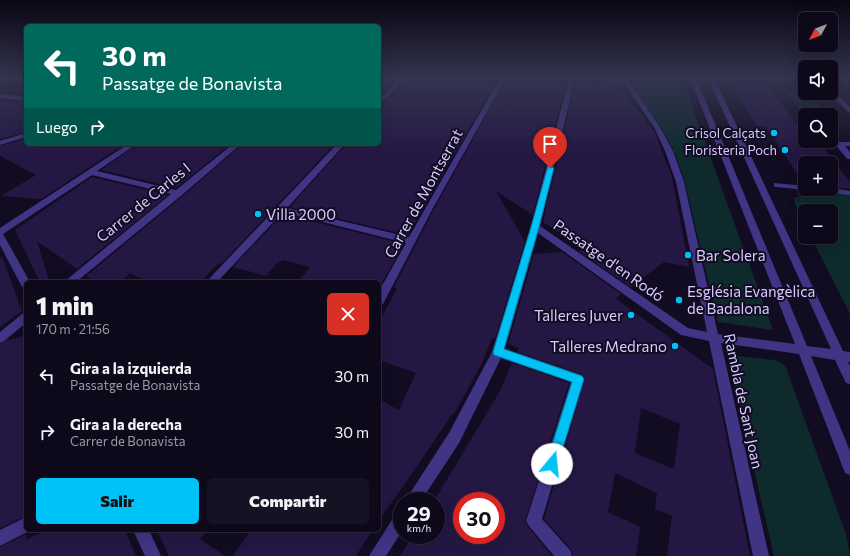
<!DOCTYPE html>
<html lang="es">
<head>
<meta charset="utf-8">
<style>
  :root { --surface:#0e091a; --page:#171223; --text:#f1f3f6; --muted:#9b9aa2; --line:#2e2a39; --accent:#00c2f7 }
  body { margin:0; font-family:Commissioner,sans-serif; background:var(--page); color:var(--text); height:100vh; display:flex; flex-direction:column; font-size:15px; white-space:nowrap }
  * { box-sizing:border-box; margin:0 }
  p { font-size:13px; color:var(--muted) }
  .icon { flex:none; width:22px; height:22px; fill:none; stroke:currentColor; stroke-width:2; stroke-linecap:round; stroke-linejoin:round }
  .map { position:relative; flex:1; overflow:hidden }
  .panel { position:absolute; left:24px; top:280px; width:357px; height:252px; display:flex; flex-direction:column; background:var(--surface); border-radius:6px; box-shadow:0 4px 16px #0002,0 0 0 1px var(--line) }
  .panel>* { flex:none }
  .top-card { position:absolute; left:24px; top:24px; width:357px; height:122px; border-radius:6px; box-shadow:0 4px 16px #0002,0 0 0 1px var(--line); background:#00695c; color:#fff; overflow:hidden }
  .needle { width:26px; rotate:229deg }
  .fabs { position:absolute; left:798px; top:12px; display:grid; gap:8px }
  .fabs a { display:grid; place-items:center; width:40px; height:40px; border-radius:6px; background:var(--surface); box-shadow:0 4px 16px #0002,0 0 0 1px var(--line); font-size:20px }
  .speed { position:absolute; left:393px; top:492px; display:flex; gap:8px; font-size:20px; font-weight:700; text-align:center }
  .speed>* { display:grid; place-content:center; width:52px; height:52px; border-radius:50%; background:var(--surface); box-shadow:0 4px 16px #0002,0 0 0 1px var(--line); line-height:1 }
  .speed small { font-size:10px; font-weight:400 }
  .speed .limit { border:6px solid #d22; background:#fff; color:#111 }
  .pin { position:absolute; display:grid; place-items:center; width:34px; height:34px; color:#fff; margin:-41px -17px; border-radius:50% 50% 50% 0; rotate:-45deg; box-shadow:0 0 4px #0007 }
  .pin .icon { rotate:45deg }
  .me { position:absolute; width:44px; margin:-22px; rotate:17deg; stroke-linejoin:round; filter:drop-shadow(0 0 3px #0008) }
  .turn { display:flex; align-items:center; gap:14px; height:84px; padding:0 12px; font-size:18px }
  .turn .icon { width:52px; height:52px; stroke-width:2.5 }
  .turn b { display:block; font-size:28px; line-height:34px }
  .then { display:flex; align-items:center; height:38px; padding:0 12px; background:#0003; gap:8px; font-size:15px }
  .round { display:grid; place-items:center; flex:none; width:42px; height:42px; border-radius:6px; background:var(--page) }
  .head { display:flex; align-items:center; justify-content:space-between; height:68px; padding:0 12px }
  h1 { font-size:24px; font-weight:800; line-height:30px }
  .action { display:flex; gap:8px; margin-top:auto; padding:8px 12px }
  .action a { flex:1; height:46px; border-radius:6px; background:var(--accent); color:#111; font-size:16px; font-weight:800; line-height:46px; text-align:center }
  .action a+a { background:var(--page); color:var(--text) }
  ul { padding:0; list-style:none }
  li { display:flex; align-items:center; gap:12px; height:56px; padding:0 12px }
  li div { flex:1 }
  li b { display:block; font-size:15px }
  li em { font-style:normal }
  .map>svg:first-child { display:block }
  .green { fill:#0e2a2c }
  .building { fill:#251744; fill-rule:evenodd }
  .lines { fill:none; stroke-linecap:round; stroke-linejoin:round }
  .street { fill:#403484; fill-rule:evenodd }
  .route { fill:#00c2f7; stroke:#007ea1 }
  .poi-dot { fill:#00c2f7; stroke:#120c22; stroke-width:1.5 }
  .labels { text-anchor:middle; dominant-baseline:central; stroke-width:4; stroke-linejoin:round; paint-order:stroke }
  .far-poi-label { font-size:13px; fill:#d8ccff; stroke:#120c22; text-anchor:end }
  .street-label { font-size:15px; fill:#d8ccff; stroke:#120c22 }
  .poi-label { font-size:15px; fill:#d8ccff; stroke:#120c22; text-anchor:start }
</style>
</head>
<body>
<div class="map">
<svg width="850" height="556" viewBox="0 0 850 556">
  <rect width="100%" height="100%" fill="#120c22"/>
  <g class="green">
    <path d="M627 78H682L773 330 718 322 685 183C679 164 673 146 662 129 651 112 636 97 627 78Z"/>
    <polygon points="786,92 810,94 828,115 802,113"/>
    <polygon points="817,191 850,194 850,314 811,237 831,237 831,211 805,211 805,224 795,204 794,198"/>
    <polygon points="727,355 775,360 782,363 786,368 846,534 850,556 774,556"/>
  </g>
  <g class="building">
    <polygon points="379,78 397,78 379,97"/>
    <polygon points="408,78 498,78 408,235 290,207 346,144 379,144 379,113 384,106 380,106"/>
    <polygon points="507,78 535,78 551,81 551,78 567,78 533,215 496,191 525,242 495,339 492,338 482,363 454,414 452,414 409,478 379,520 379,399 399,410 416,373 379,360 379,322 397,288 394,287 434,209"/>
    <polygon points="576,78 620,86 655,133 672,177 689,267 664,262 631,287 578,251 586,250 543,222"/>
    <polygon points="730,82 767,85 800,129 805,130 805,141 818,141 850,182 850,189 831,187 831,163 805,163 804,184 766,127 757,126"/>
    <polygon points="3,100 26,102 26,132 0,139 0,102"/>
    <polygon points="26,139 26,144 125,144 41,199 1,196 36,175 0,156 0,146"/>
    <polygon points="138,144 231,144 176,188 101,170"/>
    <polygon points="242,144 335,144 221,264 219,263 200,282 149,282 130,273 121,282 96,282 86,276 183,196"/>
    <polygon points="92,177 168,195 77,269 37,241 49,281 40,282 15,230"/>
    <polygon points="283,214 404,244 381,284 379,282 298,282 310,267 283,260 276,264 266,276 233,267"/>
    <path d="M562 252 621 294 616 299 713 369 750 556H667L672 516 655 509 657 493 615 473 608 512 640 527 636 556H573L571 549 544 519 585 378 582 374 517 352 519 348 508 344 534 254ZM641 408 680 424 674 469 635 453Z"/>
    <polygon points="2,257 22,311 0,327 0,258"/>
    <polygon points="26,336 26,516 0,528 0,344 7,340"/>
    <path d="M512 363 569 383 525 521 528 527 552 556H400L414 535H436V498L500 391ZM462 501H496V535H462Z"/>
    <polygon points="46,530 125,530 136,556 0,556 0,547 26,534 26,540"/>
    <polygon points="157,530 207,530 200,539 225,556 169,556"/>
    <polygon points="251,530 372,530 356,556 233,556"/>
  </g>
  <g class="lines">
    <g class="street">
      <polygon points="400,78 407,78 379,105 379,99"/>
      <polygon points="500,78 506,78 433,208 383,304 379,305 379,291 406,243 283,212 217,282 206,282 337,144 345,144 287,208 409,237"/>
      <polygon points="569,78 575,78 540,226 688,328 707,332 676,182 665,151 654,127 625,85 585,78 604,78 622,81 620,78 626,78 660,127 673,151 684,182 718,334 795,344 690,78 696,78 807,346 831,349 708,78 714,78 843,351 850,352 850,362 848,362 850,366 850,384 846,383 835,360 811,356 850,451 850,475 845,473 799,354 721,343 769,556 753,556 709,341 681,335 538,233 505,349 582,375 584,379 542,519 570,550 572,556 554,556 529,526 526,521 571,382 501,358 459,443 421,501 405,501 449,433 492,352 531,227"/>
      <polygon points="747,78 753,78 754,81 749,82"/>
      <polygon points="831,89 850,107 850,113 848,112 829,93 831,93"/>
      <polygon points="0,94 26,97 26,101 0,98"/>
      <polygon points="26,133 26,137 0,145 0,141"/>
      <polygon points="836,142 850,142 850,146 845,146 850,152 850,159 847,159 835,144"/>
      <polygon points="128,144 137,144 97,171 176,190 233,144 241,144 182,195 76,282 64,282 171,194 92,175 3,234 30,282 26,282 26,288 22,287 0,245 0,228"/>
      <polygon points="774,183 805,186 805,189 808,189 805,190 777,187 774,187"/>
      <polygon points="831,188 850,191 850,195 813,191 809,189"/>
      <polygon points="26,313 26,323 4,341 0,343 0,332 22,314"/>
      <polygon points="402,510 402,531 386,556 369,556 397,512"/>
      <polygon points="26,517 26,530 31,530 0,546 0,530"/>
      <polygon points="133,530 149,530 161,556 145,556"/>
    </g>
  </g>
  <linearGradient id="sky" x2="0" y2="1"><stop stop-color="#0a0713"/><stop offset="0.5" stop-color="#33344f"/><stop offset="1" stop-color="#33344f" stop-opacity="0"/></linearGradient>
  <rect width="850" height="156" fill="url(#sky)"/>
  <polygon class="route" points="548,166 554,168 539,227 504,349 582,376 584,379 558,464 556,469 552,470 547,469 546,464 572,382 494,355 493,352 531,227"/>
  <g class="poi-dot">
    <circle cx="774" cy="133" r="4"/>
    <circle cx="785" cy="150" r="4"/>
    <circle cx="258" cy="214" r="4"/>
    <circle cx="688" cy="255" r="4"/>
    <circle cx="679" cy="300" r="4"/>
    <circle cx="631" cy="315" r="4"/>
    <circle cx="675" cy="346" r="4"/>
  </g>
  <g class="labels">
    <g class="far-poi-label">
      <text x="766" y="133">Crisol Calçats</text>
      <text x="777" y="150">Floristeria Poch</text>
    </g>
    <g class="street-label">
      <text transform="translate(423 193) rotate(-61)">Carrer de Montserrat</text>
      <text transform="translate(143 202) rotate(-39)">Carrer de Carles I</text>
      <text transform="translate(609 260) rotate(35)">Passatge d'en Rodó</text>
      <text transform="translate(744 401) rotate(78)">Rambla de Sant Joan</text>
    </g>
    <g class="poi-label">
      <text x="266" y="214">Villa 2000</text>
      <text x="696" y="255">Bar Solera</text>
      <text x="687" y="291">Església Evangèlica<tspan x="687" dy="17">de Badalona</tspan></text>
      <text x="623" y="315" text-anchor="end">Talleres Juver</text>
      <text x="667" y="346" text-anchor="end">Talleres Medrano</text>
    </g>
  </g>
</svg>
<div class="fabs">
<a><svg class="needle" viewBox="-14 -14 28 28"><path d="M0-13l5 13h-10z" fill="#e53935"/><path d="M0 13l5-13h-10z" fill="#9b9aa2"/></svg></a>
<a><svg class="icon" aria-label="sound" viewBox="0 0 24 24"><path d="M4 9h4l5-4v14l-5-4H4zM17 9q2 3 0 6"/></svg></a>
<a><svg class="icon" aria-label="search" viewBox="0 0 24 24"><circle cx="10" cy="10" r="6"/><path d="M15 15l6 6"/></svg></a>
<a>+</a>
<a>−</a>
</div>
<div class="speed"><div>29<small>km/h</small></div><div class="limit">30</div></div>
<div class="pin" style="left:550px;top:168px;background:#d93025"><svg class="icon" aria-label="arrive" viewBox="0 0 24 24"><path d="M6 21V4h12l-3 4 3 4H6"/></svg></div>
<svg class="me" style="left:552px;top:464px" viewBox="-20 -20 40 40"><circle r="19" fill="#fff"/><path d="M0-13L10 11 0 6-10 11z" fill="#00c2f7"/></svg>
<div class="top-card">
<div class="turn"><svg class="icon" aria-label="left" viewBox="0 0 24 24"><path d="M17 20v-9H6M10 6l-5 5 5 5"/></svg><div><b>30 m</b>Passatge de Bonavista</div></div>
<div class="then">Luego<svg class="icon" aria-label="right" viewBox="0 0 24 24"><path d="M7 20v-9h11M14 6l5 5-5 5"/></svg></div>
</div>
<section class="panel">
<div class="head"><div><h1>1 min</h1><p>170 m · 21:56</p></div><a class="round" style="background:#d93025;color:#fff"><svg class="icon" aria-label="close" viewBox="0 0 24 24"><path d="M6 6l12 12M18 6L6 18"/></svg></a></div>
<ul>
<li><svg class="icon" aria-label="left" viewBox="0 0 24 24"><path d="M17 20v-9H6M10 6l-5 5 5 5"/></svg><div><b>Gira a la izquierda</b><p>Passatge de Bonavista</p></div><em>30 m</em></li>
<li><svg class="icon" aria-label="right" viewBox="0 0 24 24"><path d="M7 20v-9h11M14 6l5 5-5 5"/></svg><div><b>Gira a la derecha</b><p>Carrer de Bonavista</p></div><em>30 m</em></li>
</ul>
<div class="action"><a>Salir</a><a>Compartir</a></div>
</section>
</div>
</body>
</html>
